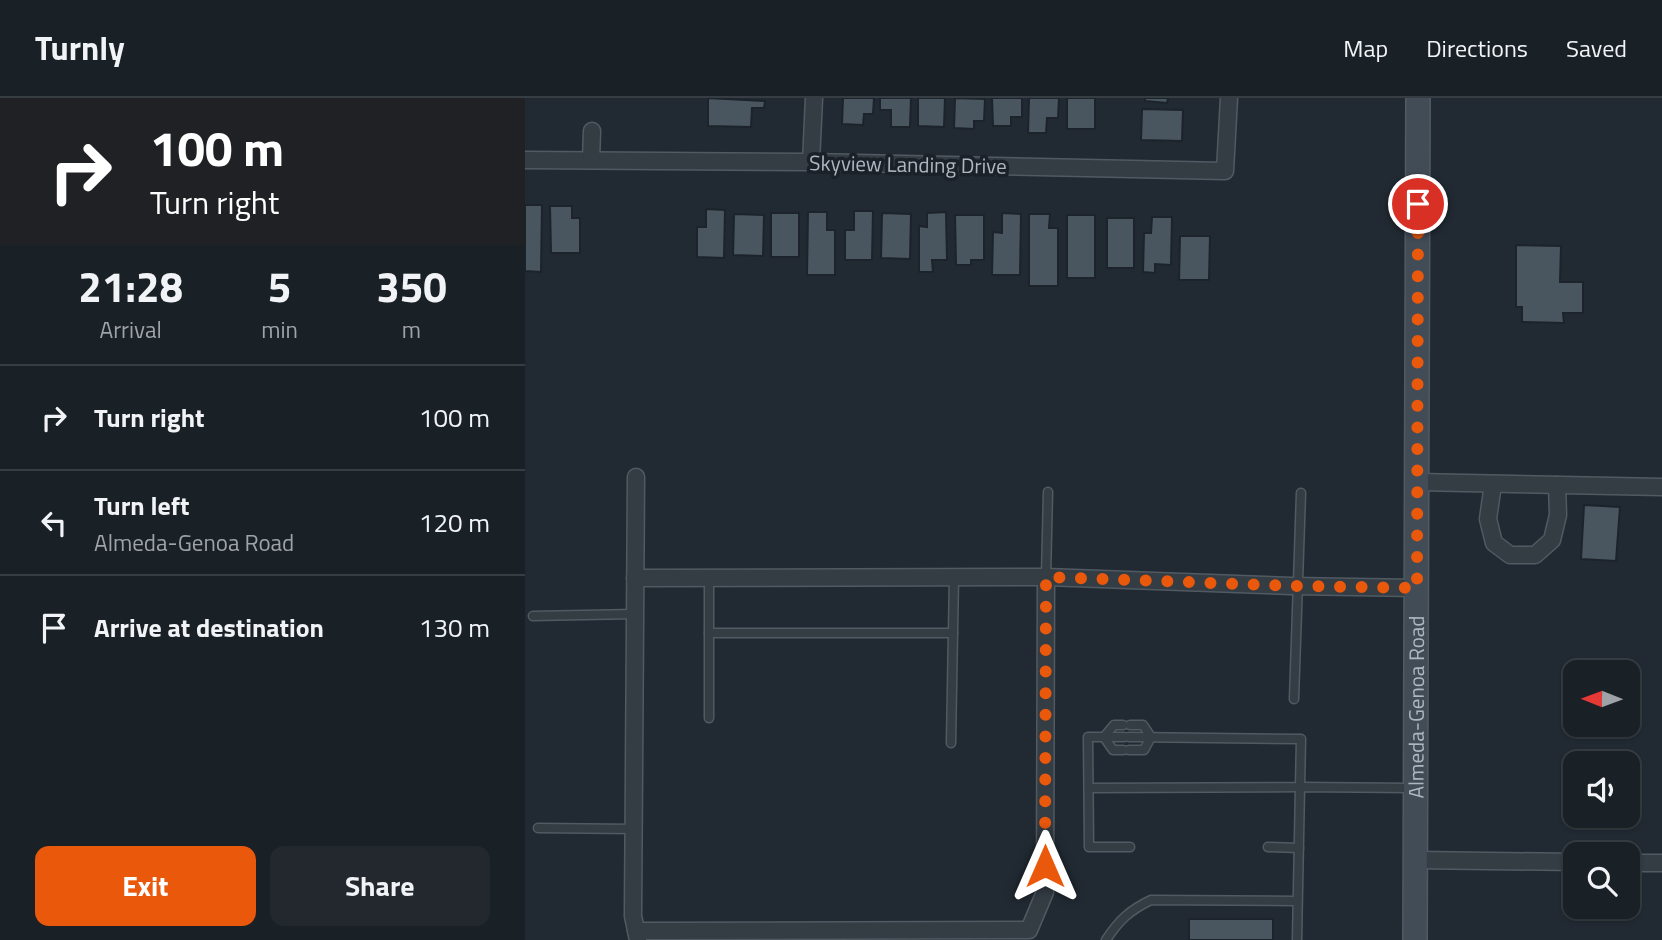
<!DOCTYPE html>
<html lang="en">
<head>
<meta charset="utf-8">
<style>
  :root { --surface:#192026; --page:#22282e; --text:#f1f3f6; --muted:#9fa3a7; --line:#373e43; --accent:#ea580c }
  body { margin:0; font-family:"Titillium Web",sans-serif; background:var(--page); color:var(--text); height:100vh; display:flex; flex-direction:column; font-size:26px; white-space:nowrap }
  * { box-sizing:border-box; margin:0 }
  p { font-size:23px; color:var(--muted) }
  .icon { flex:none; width:38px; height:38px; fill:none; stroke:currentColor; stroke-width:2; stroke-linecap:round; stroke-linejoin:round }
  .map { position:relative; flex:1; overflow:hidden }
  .details { display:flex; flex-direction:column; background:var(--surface); width:525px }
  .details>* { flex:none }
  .guide { background:#202124; color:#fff; overflow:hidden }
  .needle { width:46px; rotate:271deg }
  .tools { position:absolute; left:1038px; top:562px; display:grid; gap:14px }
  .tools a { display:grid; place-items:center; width:77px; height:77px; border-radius:14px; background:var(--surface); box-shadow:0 2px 5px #0004,0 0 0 2px var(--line); font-size:35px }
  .pin { position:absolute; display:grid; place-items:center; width:60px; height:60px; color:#fff; margin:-30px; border:4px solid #fff; border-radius:50%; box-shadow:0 2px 7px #0007 }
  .me { position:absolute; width:77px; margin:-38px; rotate:0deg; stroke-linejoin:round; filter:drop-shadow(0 0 5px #0008) }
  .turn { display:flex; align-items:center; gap:24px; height:147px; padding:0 35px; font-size:32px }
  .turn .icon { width:91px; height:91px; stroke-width:2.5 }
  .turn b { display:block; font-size:49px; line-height:60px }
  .eta { display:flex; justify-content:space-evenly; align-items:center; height:119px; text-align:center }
  .eta b { font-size:42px; font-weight:700; line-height:49px }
  .action { display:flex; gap:14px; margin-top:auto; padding:14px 35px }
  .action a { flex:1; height:80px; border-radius:14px; background:var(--accent); color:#fff; font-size:28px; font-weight:700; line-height:80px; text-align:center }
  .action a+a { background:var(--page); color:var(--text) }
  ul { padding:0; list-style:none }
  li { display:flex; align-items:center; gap:21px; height:105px; padding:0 35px; border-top:2px solid var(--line) }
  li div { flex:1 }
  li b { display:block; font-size:26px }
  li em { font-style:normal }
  header { display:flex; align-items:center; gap:42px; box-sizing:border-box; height:98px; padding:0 35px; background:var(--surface); border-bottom:2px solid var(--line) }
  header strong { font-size:33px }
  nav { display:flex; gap:38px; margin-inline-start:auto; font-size:24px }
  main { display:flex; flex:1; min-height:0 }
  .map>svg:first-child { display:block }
  .building { fill:#49555f; stroke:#1c232b; stroke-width:2 }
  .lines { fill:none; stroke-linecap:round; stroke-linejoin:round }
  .service-casing { stroke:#515a62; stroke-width:11 }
  .minor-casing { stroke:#515a62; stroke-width:19 }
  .secondary-casing { stroke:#515a62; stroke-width:26 }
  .service { stroke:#343c44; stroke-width:8 }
  .minor { stroke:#343c44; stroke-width:16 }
  .secondary { stroke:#424c57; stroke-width:23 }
  .route { stroke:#ea580c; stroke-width:12; stroke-dasharray:0 21.6 }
  .labels { text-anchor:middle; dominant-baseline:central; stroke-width:7; stroke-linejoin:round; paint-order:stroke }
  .street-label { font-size:21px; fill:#aeb7c1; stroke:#1a2129 }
</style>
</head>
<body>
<header>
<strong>Turnly</strong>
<nav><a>Map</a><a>Directions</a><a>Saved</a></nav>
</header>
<main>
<section class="details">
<div class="guide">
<div class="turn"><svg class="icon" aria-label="right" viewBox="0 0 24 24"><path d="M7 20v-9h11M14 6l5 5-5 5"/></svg><div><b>100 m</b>Turn right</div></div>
</div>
<div class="eta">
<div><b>21:28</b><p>Arrival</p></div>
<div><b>5</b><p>min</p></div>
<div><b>350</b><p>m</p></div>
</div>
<ul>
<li><svg class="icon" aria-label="right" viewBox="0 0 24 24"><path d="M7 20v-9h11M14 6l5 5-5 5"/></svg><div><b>Turn right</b></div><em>100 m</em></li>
<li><svg class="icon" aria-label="left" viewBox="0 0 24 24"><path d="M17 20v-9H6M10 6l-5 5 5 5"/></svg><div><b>Turn left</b><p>Almeda-Genoa Road</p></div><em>120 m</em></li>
<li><svg class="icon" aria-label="arrive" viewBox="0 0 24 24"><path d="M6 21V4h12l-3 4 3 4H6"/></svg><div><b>Arrive at destination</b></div><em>130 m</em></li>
</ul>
<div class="action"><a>Exit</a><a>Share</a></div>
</section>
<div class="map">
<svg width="1137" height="842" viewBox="0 0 1137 842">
  <rect width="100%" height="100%" fill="#212a33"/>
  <g class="building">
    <polygon points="183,0 240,3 239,10 227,10 226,29 183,28"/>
    <polygon points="318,0 349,0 348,16 339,16 338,27 317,26"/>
    <polygon points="355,0 386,0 385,29 366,29 366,12 355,12"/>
    <polygon points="393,0 420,0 419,29 393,28"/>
    <polygon points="430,0 460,1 459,23 449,23 449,31 429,30"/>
    <polygon points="467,0 497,0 497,19 486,19 486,28 468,28"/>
    <polygon points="504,0 534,0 533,20 522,20 521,35 503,35"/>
    <rect x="542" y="0" width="28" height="31"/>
    <polygon points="620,0 643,0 642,5 620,3"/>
    <polygon points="617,11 658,12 657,43 616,42"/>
    <polygon points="0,107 17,107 16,174 0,173"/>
    <polygon points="25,108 47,108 47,120 55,120 55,155 26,155"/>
    <polygon points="181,111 200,112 199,160 172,159 172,129 181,129"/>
    <polygon points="329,113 348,113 347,162 320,162 320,132 329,132"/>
    <polygon points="283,114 302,114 302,132 310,132 310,177 282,177"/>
    <polygon points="421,114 422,162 407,162 408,174 394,174 394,128 402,129 402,115"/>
    <rect x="246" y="115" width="28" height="44"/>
    <polygon points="357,115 386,116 385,161 356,160"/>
    <polygon points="477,115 496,116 495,177 467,177 468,134 477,135"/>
    <polygon points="209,116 239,117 238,158 208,157"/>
    <polygon points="504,116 525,116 524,130 533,130 533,188 504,188"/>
    <polygon points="430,117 459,117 459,162 446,162 446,167 431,167"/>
    <rect x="542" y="117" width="28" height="63"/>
    <polygon points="627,119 647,119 646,167 630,166 630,175 618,174 619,135 626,135"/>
    <rect x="582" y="120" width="27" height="50"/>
    <polygon points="655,138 685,138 684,182 654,182"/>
    <polygon points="991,147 1036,148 1035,184 1058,184 1058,215 1038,215 1039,225 997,224 997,209 991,209"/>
    <polygon points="1059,407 1095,409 1091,463 1056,461"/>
    <rect x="664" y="821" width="84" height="21"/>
  </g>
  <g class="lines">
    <defs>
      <g id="service">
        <polyline points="521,479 523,394"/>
        <polyline points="8,518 110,516"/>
        <polyline points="184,535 428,535"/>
        <polyline points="769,601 776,395"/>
        <polyline points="184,620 184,480"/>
        <polyline points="599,639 563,639 564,749 605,749"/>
        <polyline points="426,645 429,479"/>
        <polyline points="598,652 588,652 579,639 589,627 598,627"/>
        <polyline points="604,652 619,652 626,639 618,627 605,627"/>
        <polyline points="564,690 775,689 776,641 604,639"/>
        <polyline points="13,730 109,731"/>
        <polyline points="743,749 774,750"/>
        <path d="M581 842C594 822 605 812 626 802L772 803"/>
        <polyline points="772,842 775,689 888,690"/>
      </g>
      <g id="minor">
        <polyline points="0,62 286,64 700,73 704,0"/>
        <polyline points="66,62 67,33"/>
        <polyline points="286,64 289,0"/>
        <polyline points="111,379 108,818 113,842"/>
        <polyline points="892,384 1137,389"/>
        <polyline points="968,386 963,421 969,445 985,457 1010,457 1027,442 1033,417 1032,387"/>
        <polyline points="110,480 521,479 767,488 892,490"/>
        <polyline points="891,762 1050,764"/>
        <polyline points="1102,765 1137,765"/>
        <polyline points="111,833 504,832 520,794 521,479"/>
      </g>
      <g id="secondary">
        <path id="s1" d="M890 842 893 0"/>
      </g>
    </defs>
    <use href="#service" class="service-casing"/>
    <use href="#minor" class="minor-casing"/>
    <use href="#secondary" class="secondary-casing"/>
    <use href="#service" class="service"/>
    <use href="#minor" class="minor"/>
    <use href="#secondary" class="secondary"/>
  </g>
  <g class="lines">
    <polyline class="route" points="520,768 521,479 772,488 892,490 893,106"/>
  </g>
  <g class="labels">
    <g class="street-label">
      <text transform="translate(383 66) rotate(1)">Skyview Landing Drive</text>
      <text stroke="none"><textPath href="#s1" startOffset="233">Almeda-Genoa Road</textPath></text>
    </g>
  </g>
</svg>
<div class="tools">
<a><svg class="needle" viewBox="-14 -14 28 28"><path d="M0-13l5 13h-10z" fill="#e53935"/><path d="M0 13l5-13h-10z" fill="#9fa3a7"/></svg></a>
<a><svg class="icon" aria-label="sound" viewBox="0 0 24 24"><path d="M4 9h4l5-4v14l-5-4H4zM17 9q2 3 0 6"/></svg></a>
<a><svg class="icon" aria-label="search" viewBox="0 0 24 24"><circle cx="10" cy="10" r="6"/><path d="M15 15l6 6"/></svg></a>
</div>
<div class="pin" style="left:893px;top:106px;background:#d93025"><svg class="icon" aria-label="arrive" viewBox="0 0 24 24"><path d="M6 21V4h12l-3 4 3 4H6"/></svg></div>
<svg class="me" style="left:520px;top:768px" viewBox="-20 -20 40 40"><path d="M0-17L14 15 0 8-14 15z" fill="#ea580c" stroke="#fff" stroke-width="4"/></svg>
</div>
</main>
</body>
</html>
